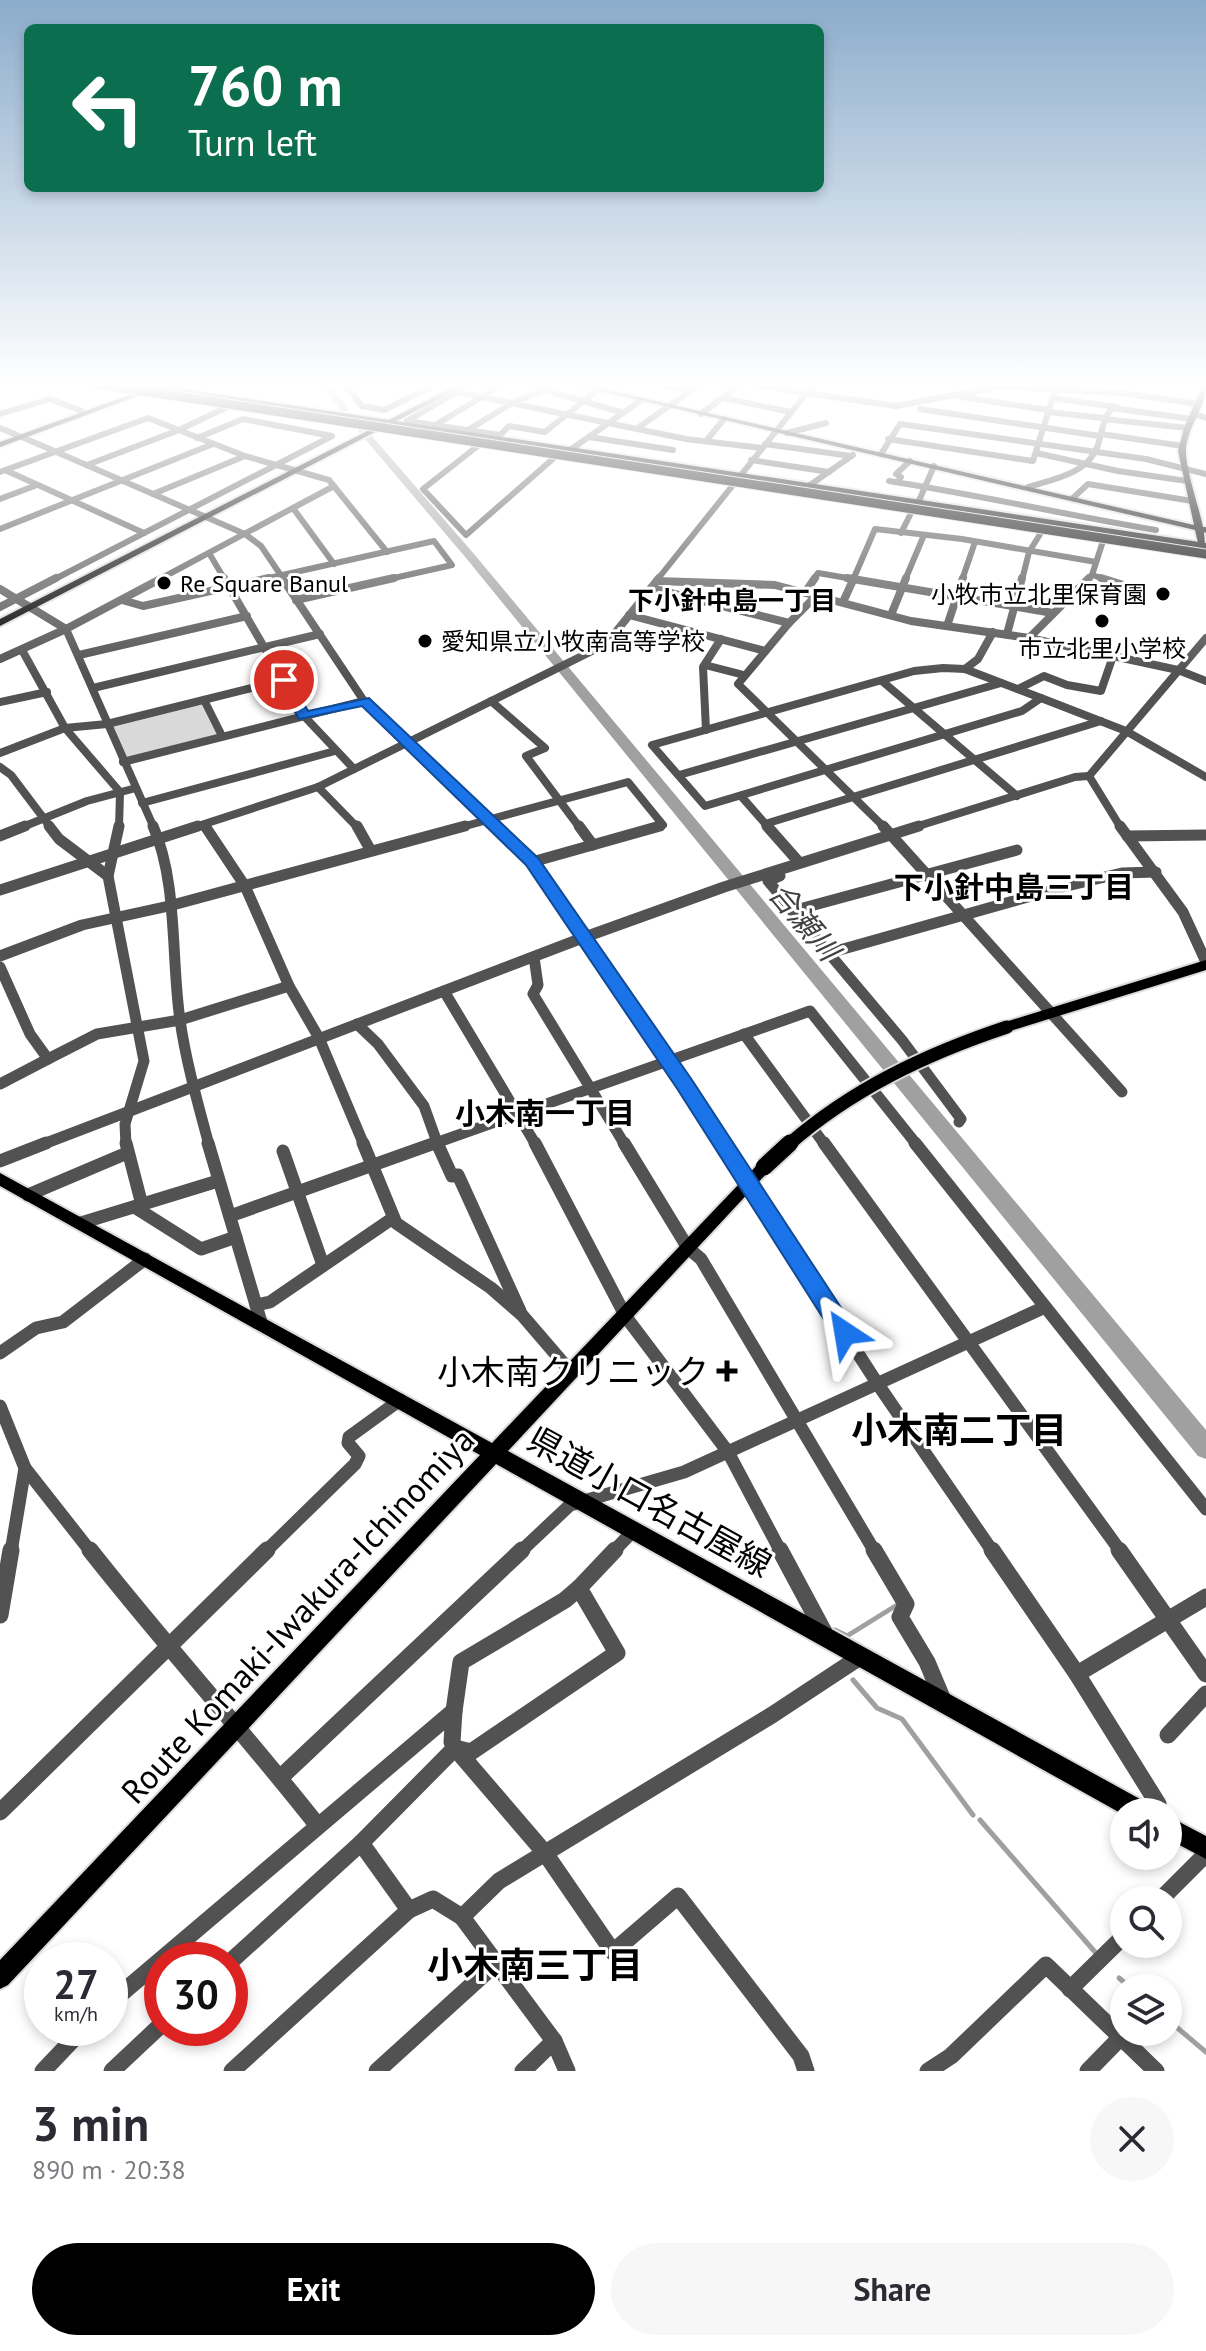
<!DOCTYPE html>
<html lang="en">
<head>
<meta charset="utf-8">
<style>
  :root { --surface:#fff; --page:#f7f7f7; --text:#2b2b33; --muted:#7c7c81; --accent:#000 }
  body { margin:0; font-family:"PT Sans","Noto Sans JP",sans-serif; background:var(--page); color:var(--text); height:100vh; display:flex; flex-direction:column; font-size:30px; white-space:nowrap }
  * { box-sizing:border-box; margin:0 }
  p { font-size:26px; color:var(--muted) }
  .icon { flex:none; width:44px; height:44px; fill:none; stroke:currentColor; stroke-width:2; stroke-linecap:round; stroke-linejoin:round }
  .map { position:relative; height:2071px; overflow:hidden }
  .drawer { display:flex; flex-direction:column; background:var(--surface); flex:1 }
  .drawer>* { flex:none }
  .banner { position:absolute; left:24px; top:24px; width:800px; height:168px; border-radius:12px; box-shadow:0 4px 12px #0003; background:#0b6e4f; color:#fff; overflow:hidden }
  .controls { position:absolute; left:1110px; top:1798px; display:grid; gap:16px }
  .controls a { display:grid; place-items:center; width:72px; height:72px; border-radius:50%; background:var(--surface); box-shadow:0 4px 12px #0003; font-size:40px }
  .speed { position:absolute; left:24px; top:1942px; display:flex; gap:16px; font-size:40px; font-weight:700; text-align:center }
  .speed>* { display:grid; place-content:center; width:104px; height:104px; border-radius:50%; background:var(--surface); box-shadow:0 4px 12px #0003; line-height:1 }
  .speed small { font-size:20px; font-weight:400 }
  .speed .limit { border:12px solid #d22; background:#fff; color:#111 }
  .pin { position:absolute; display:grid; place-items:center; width:68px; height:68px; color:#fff; margin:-34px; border:4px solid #fff; border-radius:50%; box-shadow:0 2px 8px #0007 }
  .me { position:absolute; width:88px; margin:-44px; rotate:327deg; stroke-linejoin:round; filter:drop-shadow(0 0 6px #0008) }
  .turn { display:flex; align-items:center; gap:28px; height:168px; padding:0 32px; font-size:36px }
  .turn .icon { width:104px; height:104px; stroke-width:2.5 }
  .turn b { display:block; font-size:56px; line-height:68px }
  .round { display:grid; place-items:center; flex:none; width:84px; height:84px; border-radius:42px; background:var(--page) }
  .overview { display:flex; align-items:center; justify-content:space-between; height:136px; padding:0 32px }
  h1 { font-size:48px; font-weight:700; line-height:60px }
  .action { display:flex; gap:16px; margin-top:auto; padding:16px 32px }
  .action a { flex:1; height:92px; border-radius:48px; background:var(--accent); color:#fff; font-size:32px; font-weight:700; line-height:92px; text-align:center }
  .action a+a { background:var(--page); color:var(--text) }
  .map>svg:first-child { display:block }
  .green { fill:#d9d9d9 }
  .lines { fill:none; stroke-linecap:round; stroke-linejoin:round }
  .stream { stroke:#a0a0a0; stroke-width:5 }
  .river { fill:#a0a0a0; fill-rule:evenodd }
  .major-casing { stroke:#dbdbdb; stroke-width:4 }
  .highway-casing { stroke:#dbdbdb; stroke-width:4 }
  .minor-far4 { stroke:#525252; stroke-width:6 }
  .minor-far3 { stroke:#525252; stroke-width:8 }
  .minor-far2 { stroke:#525252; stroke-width:11 }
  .minor-far1 { stroke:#525252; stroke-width:13 }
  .minor { stroke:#525252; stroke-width:17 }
  .major { fill:#000; fill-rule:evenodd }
  .highway { fill:#000; fill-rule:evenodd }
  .major-bridge-far1-casing { stroke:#dbdbdb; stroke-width:17; stroke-linecap:butt }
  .major-bridge-casing { stroke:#dbdbdb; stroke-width:21; stroke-linecap:butt }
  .highway-bridge-casing { stroke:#dbdbdb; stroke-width:11; stroke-linecap:butt }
  .major-bridge-far1 { stroke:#000; stroke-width:13 }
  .major-bridge { stroke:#000; stroke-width:17 }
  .highway-bridge { stroke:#000; stroke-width:9 }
  .route { fill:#1a73e8; stroke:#114b97; stroke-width:2 }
  .poi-dot { fill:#000; stroke:#fff; stroke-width:3 }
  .labels { text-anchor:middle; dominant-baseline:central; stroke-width:6; stroke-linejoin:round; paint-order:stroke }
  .far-poi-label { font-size:24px; fill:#000; stroke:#fff; text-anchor:start }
  .far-neighbourhood-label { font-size:26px; font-weight:bold; fill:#000; stroke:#fff }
  .neighbourhood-label { font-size:30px; font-weight:bold; fill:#000; stroke:#fff }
  .water-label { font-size:30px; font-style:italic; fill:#414141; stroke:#fff }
  .near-poi-label { font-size:34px; fill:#000; stroke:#fff; text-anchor:end }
  .near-street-label { font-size:34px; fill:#000; stroke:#fff }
  .near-neighbourhood-label { font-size:36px; font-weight:bold; fill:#000; stroke:#fff }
</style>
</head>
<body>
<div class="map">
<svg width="1206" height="2071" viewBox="0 0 1206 2071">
  <rect width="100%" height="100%" fill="#fff"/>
  <polygon class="green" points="201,704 217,735 126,758 113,725"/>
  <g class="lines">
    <g class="stream">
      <polyline points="835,1630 847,1636 897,1605"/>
      <polyline points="853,1680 877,1708 902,1719 973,1815"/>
      <polyline points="980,1820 1095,1952"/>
      <polyline points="1119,1978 1131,1988"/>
      <polyline points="1168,2020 1206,2052"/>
    </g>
    <g class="river">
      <polygon points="320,385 329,385 348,407 348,411 342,411"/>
      <polygon points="359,428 365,428 474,554 1206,1430 1206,1459 1198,1456 466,558 359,432"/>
    </g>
    <defs>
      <g id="major">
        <polygon points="157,385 167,385 0,447 0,442"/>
        <polygon points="457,385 466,385 0,626 0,619"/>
        <path d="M574 385H587L1194 525 1178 451 1184 428 1202 387 1206 385C1206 408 1186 428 1186 452 1186 470 1199 507 1203 527H1206V533L1204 532 1206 558 1201 556 1195 530Z"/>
        <polygon points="1206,960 1206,970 1007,1032 1000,1027 1002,1023"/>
        <polygon points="764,1161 769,1163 772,1167 769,1171 508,1451 1149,1804 1152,1812 1124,1812 1124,1815 496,1464 8,1985 0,1989 0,1960 480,1455 0,1186 0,1173 492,1443 759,1163"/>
        <polygon points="1168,1816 1206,1836 1206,1859 1168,1839"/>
      </g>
      <g id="highway">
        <polygon points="86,385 106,385 124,390 120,392"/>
        <polygon points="135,385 157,385 1206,543 1206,549"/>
      </g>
    </defs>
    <use href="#major" class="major-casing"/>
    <use href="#highway" class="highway-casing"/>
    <g class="minor-far4">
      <polyline points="345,385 362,406 384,410 429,388 422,385"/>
      <polyline points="528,385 624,413"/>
      <polyline points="664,385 691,391"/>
      <polyline points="756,385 807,393"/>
      <polyline points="977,385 1122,393 1198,404"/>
      <polyline points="452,391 686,439 762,448"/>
      <polyline points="457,392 407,421 500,435"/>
      <polyline points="807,393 896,406 988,389"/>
      <polyline points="962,397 1048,410"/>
      <polyline points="723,398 791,412"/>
      <polyline points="1052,398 1117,407"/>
      <polyline points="920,409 1100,436"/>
      <polyline points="1048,412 1104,418"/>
      <polyline points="0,414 50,399 82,411"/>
      <polyline points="701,414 739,385"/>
      <polyline points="1194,414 1206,418"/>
      <polyline points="1104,419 1188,428"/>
      <polyline points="435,425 502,385"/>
      <polyline points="639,427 699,385"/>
      <polyline points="0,428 17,435"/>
      <polyline points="468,430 512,403 556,385"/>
      <polyline points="787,433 826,423"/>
      <polyline points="1101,434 1183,446"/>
      <polyline points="22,437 245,534 261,546 284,580"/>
      <polyline points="589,437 673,450"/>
      <polyline points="496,439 509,426 545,432 596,391"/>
      <polyline points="888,439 1033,461 1055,390"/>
      <polyline points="706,441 724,419"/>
      <polyline points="765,444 851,456"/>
      <polyline points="479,445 423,489 466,535 555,457"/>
      <polyline points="570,450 640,401"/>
      <polyline points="1036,453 1118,471 1187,481"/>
      <polyline points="881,454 900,424 1146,459 1206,474"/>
      <polyline points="751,460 829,472"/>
      <polyline points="87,465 179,430 227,407"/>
      <polyline points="5,470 144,533"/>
      <polyline points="0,472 148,418 245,456 329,480 387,552"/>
      <path d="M889 481C979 495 1066 515 1156 530"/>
      <polyline points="898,482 901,477 896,474 910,461"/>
      <polyline points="807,487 853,455"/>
      <path d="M1028 487C1054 479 1088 474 1098 445 1102 431 1103 419 1112 408L1192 419"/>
      <polyline points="153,494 245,456"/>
      <polyline points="1073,498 1088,484 1192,501"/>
      <polyline points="0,499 37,485"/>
      <polyline points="918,503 934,466"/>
      <polyline points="293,508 334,564"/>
      <polyline points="0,529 213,444"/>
      <polyline points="901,533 912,511"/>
      <polyline points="209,553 225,580"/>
      <polyline points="1092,575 1108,580"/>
      <polyline points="53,580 332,436 243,419 197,438"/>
      <polyline points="158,580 334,486"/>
      <polyline points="260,580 434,541 452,565 385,580"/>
      <polyline points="657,580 813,385"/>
      <polyline points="813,580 818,573 859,580"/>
      <polyline points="853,580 875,529 962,539 1096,562"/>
      <polyline points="905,580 924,535"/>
      <polyline points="962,580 975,542"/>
      <polyline points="1022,580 1029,552 1042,531"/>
      <polyline points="1087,580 1092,575 1103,541"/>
    </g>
    <g class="minor-far3">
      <polyline points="224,578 304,716 354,769"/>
      <polyline points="282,578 364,701 496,828"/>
      <polyline points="847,578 1053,613"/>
      <polyline points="1101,578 1143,591"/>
      <polyline points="657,581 775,585 911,621 1029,638 1178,670 1206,681"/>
      <polyline points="651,588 789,623"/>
      <polyline points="0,589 66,629 154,828"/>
      <polyline points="806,591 815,578"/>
      <polyline points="818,594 789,623 738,684 885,828"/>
      <polyline points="122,600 143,606 269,578"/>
      <polyline points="296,600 394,578"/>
      <polyline points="843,602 854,578"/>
      <polyline points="0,607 56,578"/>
      <polyline points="629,615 765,651"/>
      <polyline points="891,615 906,578"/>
      <polyline points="947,626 963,578"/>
      <polyline points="1007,634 1022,578"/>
      <polyline points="1029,638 1089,578"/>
      <polyline points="22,650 65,728 120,792 119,828"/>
      <polyline points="79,655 247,616"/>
      <polyline points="0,659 66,629 162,578"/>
      <polyline points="705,665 744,675"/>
      <polygon points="943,668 965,669 1041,698 1022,711 705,806 652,745 914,671"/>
      <polyline points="965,669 978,659 993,632"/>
      <polyline points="882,681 1017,796"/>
      <polyline points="93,688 320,634"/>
      <polyline points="1018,689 1044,676 1067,685 1101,691 1113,656"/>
      <polyline points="1041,698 1126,731 1206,777"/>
      <polyline points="204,700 222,736"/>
      <polyline points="491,701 545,748 526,756 580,828"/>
      <polyline points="0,702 47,692"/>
      <polyline points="706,730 703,667 721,639"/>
      <polyline points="0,753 65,728 107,724 284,680"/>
      <polyline points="123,762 364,701"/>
      <polyline points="0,767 11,775 51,828"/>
      <polyline points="679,775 1001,683"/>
      <polyline points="318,787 358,828"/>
      <polyline points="741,796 769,828"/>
      <polyline points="142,803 335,751"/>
      <polyline points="765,824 1101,721"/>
      <polyline points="204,825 206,828"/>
      <polyline points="20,828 87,801 136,788"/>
      <polyline points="192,828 318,787 596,649 615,633 659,578"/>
      <polyline points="458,828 628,782 663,825 653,828"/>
      <polyline points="912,828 1075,777 1089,776"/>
      <polyline points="1121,828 1089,776 1206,638"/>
    </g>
    <g class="minor-far2">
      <polyline points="49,826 59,839 108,876"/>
      <polyline points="119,826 108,876 144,1061 125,1124 126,1145"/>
      <path d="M153 826C178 882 171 959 180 1020 186 1062 198 1104 209 1145"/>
      <polyline points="205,826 245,886 289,986 319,1038 364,1145"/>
      <polyline points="357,826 371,851"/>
      <polyline points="494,826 532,862 724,1145"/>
      <polyline points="579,826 593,845"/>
      <polyline points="767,826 797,860"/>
      <polyline points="883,826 1122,1092"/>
      <polyline points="1120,826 1183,912 1206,962"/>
      <polyline points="0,836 25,826"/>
      <polyline points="1127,836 1206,835"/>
      <polyline points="532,862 660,826"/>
      <polyline points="780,876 768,881 902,1040 961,1119 959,1122"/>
      <polyline points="0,890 198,826"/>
      <polyline points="792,911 1017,850"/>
      <polyline points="829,953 1067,886 1122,873 1156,872"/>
      <polyline points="0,956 82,925 169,906 465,826"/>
      <polyline points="534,957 538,985 533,994 625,1145"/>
      <polyline points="0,967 30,1034 48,1059 0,1084"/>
      <polyline points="444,991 536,1145"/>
      <polyline points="357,1024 378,1044 424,1106 438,1145"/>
      <polyline points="744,1034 825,1145"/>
      <polyline points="48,1059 97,1034 180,1020 289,986"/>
      <polyline points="41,1145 585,937 724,887 919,826"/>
      <polyline points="430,1145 810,1011 917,1145"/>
    </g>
    <g class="minor-far1">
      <polyline points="126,1143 142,1205"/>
      <polyline points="208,1143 261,1322"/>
      <polyline points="363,1143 396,1223 491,1288 522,1315 571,1372"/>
      <polyline points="437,1143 452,1176 458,1175 520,1311"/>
      <polyline points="535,1143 626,1317 728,1452 781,1552"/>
      <polyline points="624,1143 688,1248 701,1259 875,1552"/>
      <polyline points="722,1143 877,1383 993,1552"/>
      <polyline points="824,1143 1121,1552"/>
      <polyline points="915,1143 1206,1509"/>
      <polyline points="283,1151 323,1265"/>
      <polyline points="0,1161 46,1143"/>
      <polyline points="28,1195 127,1153"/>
      <polyline points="136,1208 201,1249 236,1237"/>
      <polyline points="230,1216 435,1143"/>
      <polyline points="81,1223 218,1181"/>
      <polyline points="256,1305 270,1302 393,1218"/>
      <polyline points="0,1353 36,1328 63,1322 145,1259"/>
      <polyline points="0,1406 25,1468 91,1552"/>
      <polyline points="11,1552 25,1468"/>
      <polyline points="265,1552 355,1464 359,1456 348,1443 349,1437 400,1400"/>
      <polyline points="520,1552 570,1505 684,1472 1045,1307"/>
      <polyline points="613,1552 633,1531"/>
    </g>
    <g class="minor">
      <path d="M90 1550C164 1644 244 1732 318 1826"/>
      <polyline points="780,1550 824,1632"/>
      <polyline points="874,1550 906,1604 900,1617 927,1662 943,1700"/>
      <polyline points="992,1550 1077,1674 1158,1804 1156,1812"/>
      <polyline points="1119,1550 1206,1674"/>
      <polyline points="0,1615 11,1550"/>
      <polyline points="1077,1674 1206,1597"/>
      <polyline points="454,1711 461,1662 565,1600 579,1588"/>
      <polyline points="1168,1735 1206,1694"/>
      <polyline points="281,1777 522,1550"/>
      <polyline points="0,1812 267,1550"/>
      <polyline points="361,1843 409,1910"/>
      <polyline points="1160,1900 1206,1854"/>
      <polyline points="462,1917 499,1881 772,1715 860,1657"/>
      <polyline points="230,1962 361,1843 455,1748 471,1752 617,1653 579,1588 615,1550"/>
      <polyline points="1070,1989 1124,1936"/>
      <polyline points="110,2003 454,1711 452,1742 455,1748 545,1853 613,1952 678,1896 801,2056 806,2071"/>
      <polyline points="43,2071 84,2028"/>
      <polyline points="112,2071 162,2024"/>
      <polyline points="232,2071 409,1910 433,1899 462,1917 554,2041 567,2071"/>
      <polyline points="377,2071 495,1964"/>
      <polyline points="523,2071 554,2041"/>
      <polyline points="928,2071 951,2056 1046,1965 1156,2071"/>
      <polyline points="1088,2071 1121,2037"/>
    </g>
    <use href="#major" class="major"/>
    <use href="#highway" class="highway"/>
    <defs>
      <path id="major-bridge-far1" d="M788 1145C852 1089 926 1054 1007 1027"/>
      <polyline id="major-bridge" points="764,1167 790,1143"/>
      <polyline id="highway-bridge" points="104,385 1206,554"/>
    </defs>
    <use href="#major-bridge-far1" class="major-bridge-far1-casing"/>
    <use href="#major-bridge" class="major-bridge-casing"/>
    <use href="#highway-bridge" class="highway-bridge-casing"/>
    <use href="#major-bridge-far1" class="major-bridge-far1"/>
    <use href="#major-bridge" class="major-bridge"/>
    <use href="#highway-bridge" class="highway-bridge"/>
  </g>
  <linearGradient id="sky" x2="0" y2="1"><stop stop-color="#8baccb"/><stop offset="0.57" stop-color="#fff"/><stop offset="1" stop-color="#fff" stop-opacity="0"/></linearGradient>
  <rect width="1206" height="675" fill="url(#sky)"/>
  <polygon class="route" points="284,676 289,678 308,711 369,698 538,858 692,1080 853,1326 856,1333 853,1340 845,1343 837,1340 678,1090 526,865 362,706 299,719 277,680"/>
  <g class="poi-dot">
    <circle cx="164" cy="583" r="8"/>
    <circle cx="1163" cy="594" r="8"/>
    <circle cx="1102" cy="621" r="8"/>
    <circle cx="425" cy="641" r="8"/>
    <path d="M723 1359h8v8h8v8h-8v8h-8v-8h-8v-8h8z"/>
  </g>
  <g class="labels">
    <g class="far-poi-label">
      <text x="180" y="583">Re Square Banul</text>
      <text x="1147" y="594" text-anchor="end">小牧市立北里保育園</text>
      <text x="441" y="641">愛知県立小牧南高等学校</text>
      <text x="1102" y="648" text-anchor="middle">市立北里小学校</text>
    </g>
    <g class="far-neighbourhood-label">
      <text x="732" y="600">下小針中島一丁目</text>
    </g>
    <g class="neighbourhood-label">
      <text x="1014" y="886">下小針中島三丁目</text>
      <text x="545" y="1112">小木南一丁目</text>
    </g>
    <g class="water-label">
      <text transform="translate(805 921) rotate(50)">合瀬川</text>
    </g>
    <g class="near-poi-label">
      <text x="709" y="1371">小木南クリニック</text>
    </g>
    <g class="near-street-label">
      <text transform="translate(650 1501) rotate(29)">県道小口名古屋線</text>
      <text transform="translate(297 1615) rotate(-47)">Route Komaki-Iwakura-Ichinomiya</text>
    </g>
    <g class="near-neighbourhood-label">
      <text x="959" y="1429">小木南二丁目</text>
      <text x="535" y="1964">小木南三丁目</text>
    </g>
  </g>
</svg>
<div class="controls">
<a><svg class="icon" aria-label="sound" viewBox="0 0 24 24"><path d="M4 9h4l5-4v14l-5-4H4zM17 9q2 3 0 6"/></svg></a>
<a><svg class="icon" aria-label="search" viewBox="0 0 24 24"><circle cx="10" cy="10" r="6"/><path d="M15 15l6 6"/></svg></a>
<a><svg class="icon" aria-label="layers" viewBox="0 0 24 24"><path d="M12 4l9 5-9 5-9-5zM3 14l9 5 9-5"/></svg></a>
</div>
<div class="speed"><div>27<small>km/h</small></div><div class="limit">30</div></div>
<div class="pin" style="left:284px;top:680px;background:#d93025"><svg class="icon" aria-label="arrive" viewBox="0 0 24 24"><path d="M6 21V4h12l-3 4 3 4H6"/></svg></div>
<svg class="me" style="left:845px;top:1333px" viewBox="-20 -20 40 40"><path d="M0-17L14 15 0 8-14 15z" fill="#1a73e8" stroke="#fff" stroke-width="4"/></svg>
<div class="banner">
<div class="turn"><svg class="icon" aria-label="left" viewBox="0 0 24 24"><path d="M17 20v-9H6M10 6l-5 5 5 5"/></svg><div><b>760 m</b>Turn left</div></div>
</div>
</div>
<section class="drawer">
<div class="overview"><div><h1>3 min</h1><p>890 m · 20:38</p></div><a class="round"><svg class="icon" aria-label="close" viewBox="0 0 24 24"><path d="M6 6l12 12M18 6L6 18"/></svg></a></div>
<div class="action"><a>Exit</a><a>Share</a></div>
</section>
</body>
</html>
